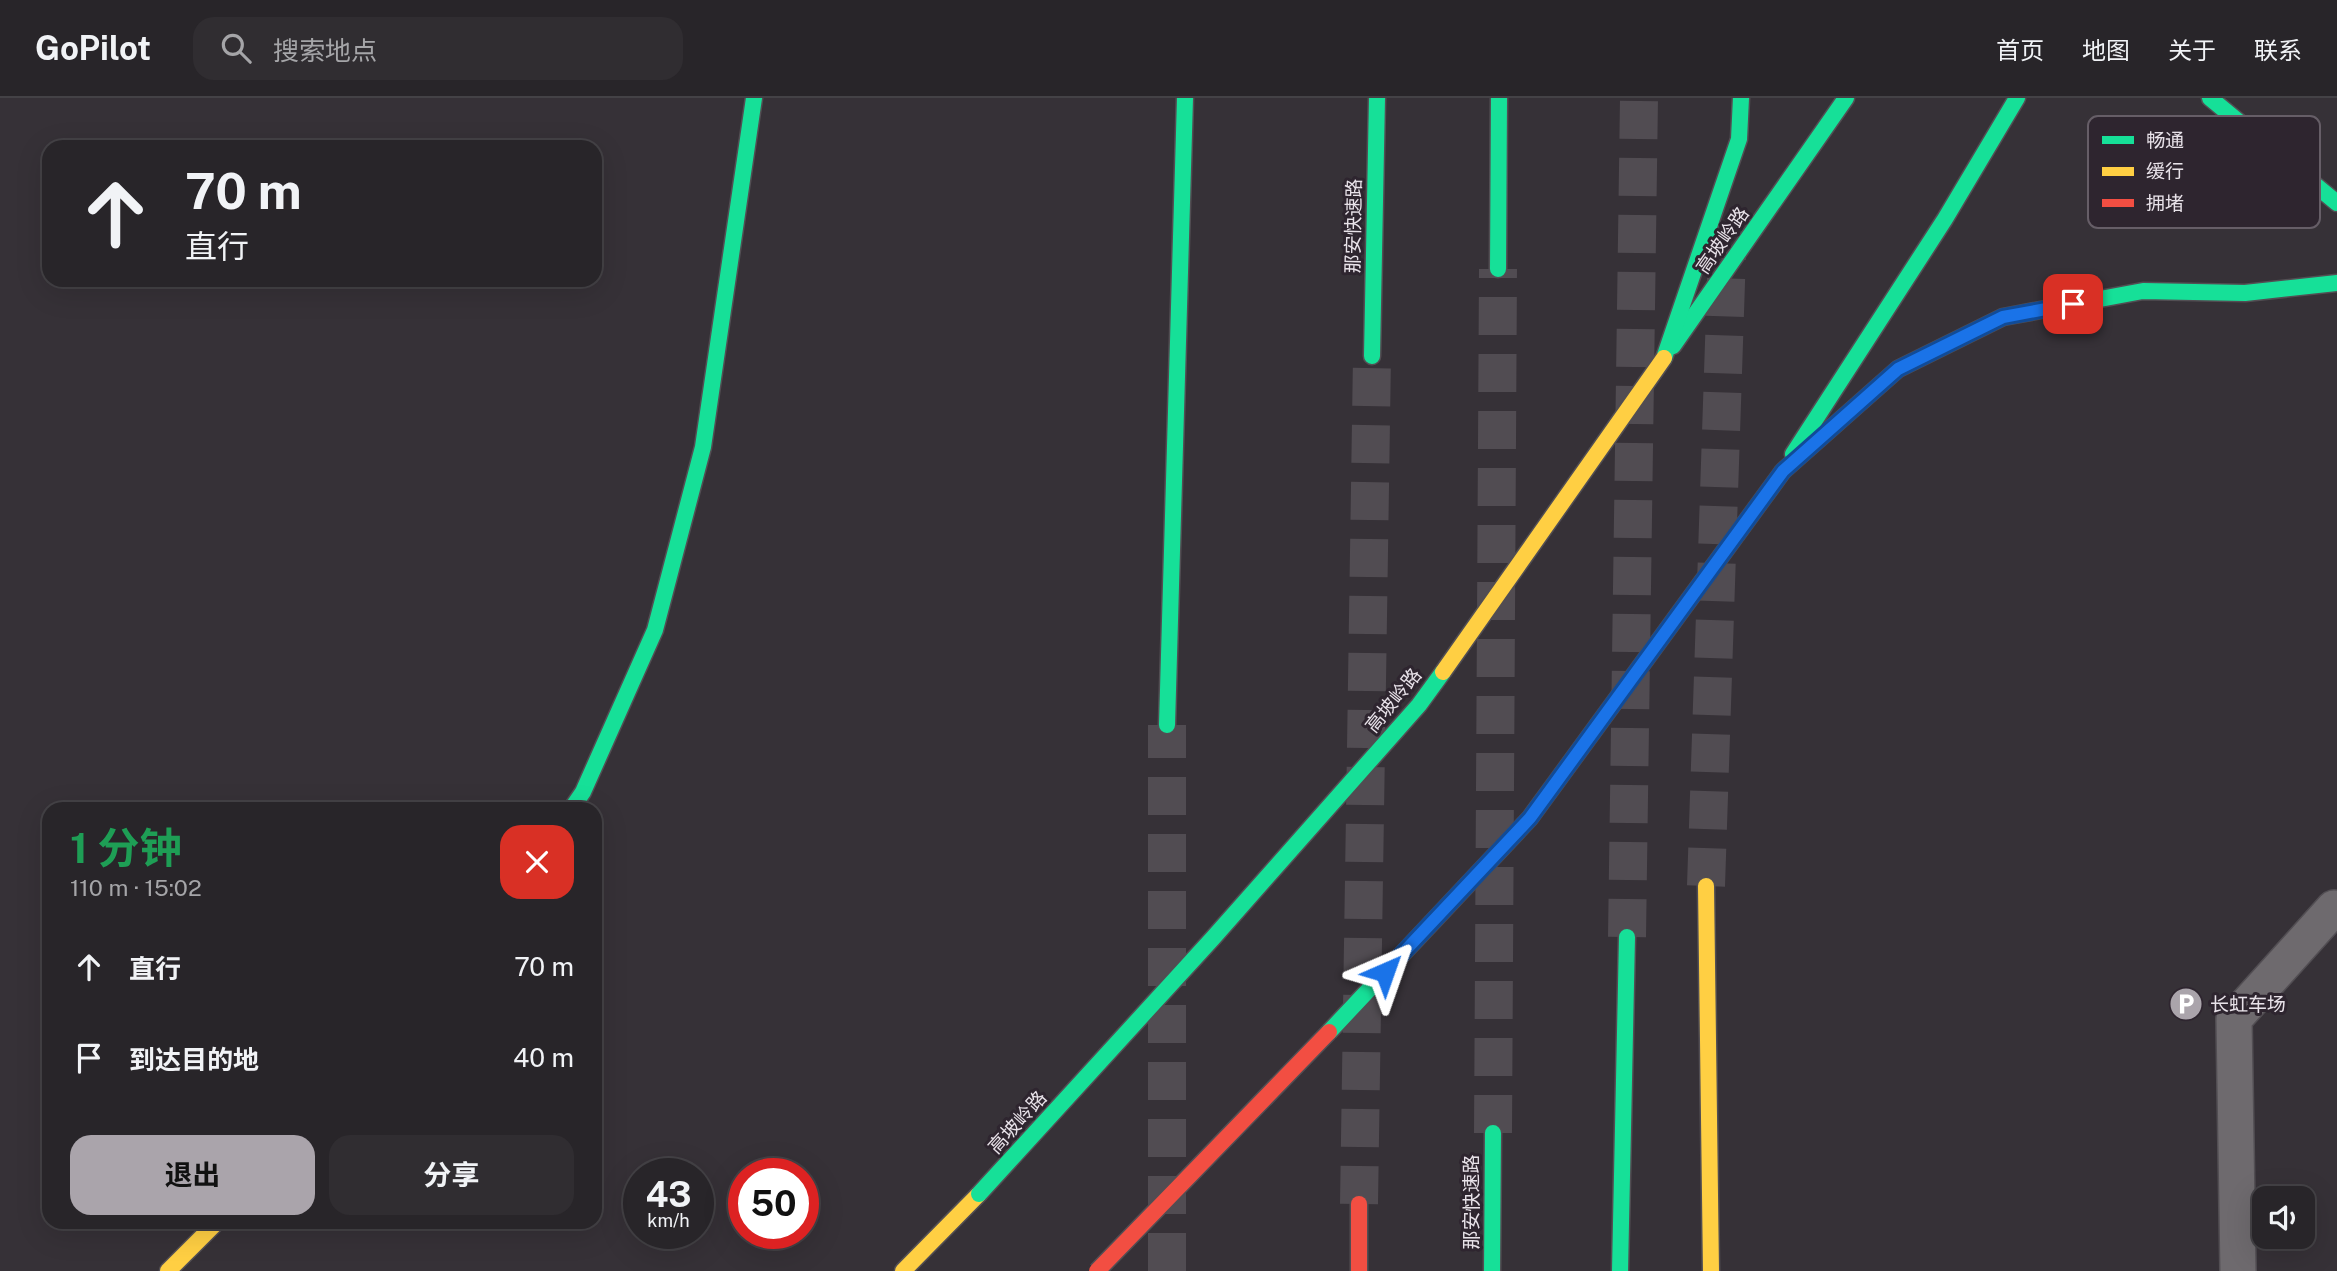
<!DOCTYPE html>
<html lang="zh">
<head>
<meta charset="utf-8">
<style>
  :root { --surface:#282529; --page:#302d31; --text:#f1f3f6; --muted:#a5a5a8; --line:#444246; --accent:#aaa4ab }
  body { margin:0; font-family:"Public Sans","Noto Sans SC",sans-serif; background:var(--page); color:var(--text); height:100vh; display:flex; flex-direction:column; font-size:26px; white-space:nowrap }
  * { box-sizing:border-box; margin:0 }
  p { font-size:23px; color:var(--muted) }
  .icon { flex:none; width:38px; height:38px; fill:none; stroke:currentColor; stroke-width:2; stroke-linecap:round; stroke-linejoin:round }
  .map { position:relative; flex:1; overflow:hidden }
  .sheet { position:absolute; left:42px; top:704px; width:560px; height:427px; display:flex; flex-direction:column; background:var(--surface); border-radius:21px; box-shadow:0 7px 28px #0002,0 0 0 2px var(--line) }
  .sheet>* { flex:none }
  .guide { position:absolute; left:42px; top:42px; width:560px; height:147px; border-radius:21px; box-shadow:0 7px 28px #0002,0 0 0 2px var(--line); background:#282529; color:var(--text); overflow:hidden }
  .fabs { position:absolute; left:2252px; top:1088px; display:grid; gap:14px }
  .fabs a { display:grid; place-items:center; width:63px; height:63px; border-radius:14px; background:var(--surface); box-shadow:0 7px 28px #0002,0 0 0 2px var(--line); font-size:35px }
  .speed { position:absolute; left:623px; top:1060px; display:flex; gap:14px; font-size:35px; font-weight:700; text-align:center }
  .speed>* { display:grid; place-content:center; width:91px; height:91px; border-radius:50%; background:var(--surface); box-shadow:0 7px 28px #0002,0 0 0 2px var(--line); line-height:1 }
  .speed small { font-size:18px; font-weight:400 }
  .speed .limit { border:10px solid #d22; background:#fff; color:#111 }
  .pin { position:absolute; display:grid; place-items:center; width:60px; height:60px; color:#fff; margin:-30px; border-radius:14px; box-shadow:0 4px 10px #0006 }
  .me { position:absolute; width:77px; margin:-38px; rotate:43deg; stroke-linejoin:round; filter:drop-shadow(0 0 5px #0008) }
  .turn { display:flex; align-items:center; gap:24px; height:147px; padding:0 28px; font-size:32px }
  .turn .icon { width:91px; height:91px; stroke-width:2.5 }
  .turn b { display:block; font-size:49px; line-height:60px }
  .round { display:grid; place-items:center; flex:none; width:74px; height:74px; border-radius:21px; background:var(--page) }
  .summary { display:flex; align-items:center; justify-content:space-between; height:119px; padding:0 28px }
  h1 { font-size:42px; font-weight:700; line-height:52px; color:#1e9e55 }
  .cta { display:flex; gap:14px; margin-top:auto; padding:14px 28px }
  .cta a { flex:1; height:80px; border-radius:21px; background:var(--accent); color:#111; font-size:28px; font-weight:700; line-height:80px; text-align:center }
  .cta a+a { background:var(--page); color:var(--text) }
  ul { padding:0; list-style:none }
  li { display:flex; align-items:center; gap:21px; height:91px; padding:0 28px }
  li div { flex:1 }
  li b { display:block; font-size:26px }
  li em { font-style:normal }
  header { display:flex; align-items:center; gap:42px; box-sizing:border-box; height:98px; padding:0 35px; background:var(--surface); border-bottom:2px solid var(--line) }
  header strong { font-size:33px }
  nav { display:flex; gap:38px; margin-inline-start:auto; font-size:24px }
  .search { width:490px; height:63px; background:var(--page); display:flex; align-items:center; gap:18px; box-sizing:border-box; padding:0 24px; border-radius:21px; color:var(--muted); font-size:26px }
  .map>svg:first-child { display:block }
  .lines { fill:none; stroke-linecap:round; stroke-linejoin:round }
  .secondary-tunnel { stroke:#514c52; stroke-width:38; stroke-dasharray:38 19; stroke-linecap:butt }
  .highway-tunnel { stroke:#514c52; stroke-width:38; stroke-dasharray:38 19; stroke-linecap:butt }
  .lane-casing { stroke:#524e53; stroke-width:38 }
  .fast-casing { stroke:#524e53; stroke-width:19 }
  .slow-casing { stroke:#524e53; stroke-width:19 }
  .jam-casing { stroke:#524e53; stroke-width:19 }
  .lane { stroke:#6e6a6e; stroke-width:35 }
  .fast { stroke:#16e098; stroke-width:16 }
  .slow { stroke:#ffcf43; stroke-width:16 }
  .jam { stroke:#f24e42; stroke-width:16 }
  .fast-bridge-casing { stroke:#524e53; stroke-width:19; stroke-linecap:butt }
  .slow-bridge-casing { stroke:#524e53; stroke-width:19; stroke-linecap:butt }
  .jam-bridge-casing { stroke:#524e53; stroke-width:19; stroke-linecap:butt }
  .fast-bridge { stroke:#16e098; stroke-width:16 }
  .slow-bridge { stroke:#ffcf43; stroke-width:16 }
  .jam-bridge { stroke:#f24e42; stroke-width:16 }
  .route-casing { stroke:#114b97; stroke-width:18 }
  .route { stroke:#1a73e8; stroke-width:12 }
  .labels { text-anchor:middle; dominant-baseline:central; stroke-width:6; stroke-linejoin:round; paint-order:stroke }
  .street-label { font-size:19px; fill:#e8e2e9; stroke:#2e252f }
  .poi-label { font-size:19px; fill:#e8e2e9; stroke:#2e252f; text-anchor:start }
  .key { fill:#2e252f; stroke:#665e67; stroke-width:2 }
  .key-label { font-size:19px; fill:#e8e2e9 }
</style>
</head>
<body>
<header>
<strong>GoPilot</strong>
<div class="search"><svg class="icon" aria-label="search" viewBox="0 0 24 24"><circle cx="10" cy="10" r="6"/><path d="M15 15l6 6"/></svg>搜索地点</div>
<nav><a>首页</a><a>地图</a><a>关于</a><a>联系</a></nav>
</header>
<div class="map">
<svg width="2337" height="1173" viewBox="0 0 2337 1173">
  <rect width="100%" height="100%" fill="#363137"/>
  <g class="lines">
    <g class="secondary-tunnel">
      <polyline points="1706,788 1727,154"/>
      <polyline points="1167,1173 1167,627"/>
    </g>
    <g class="highway-tunnel">
      <polyline points="1627,839 1639,0"/>
      <polyline points="1493,1035 1498,171"/>
      <polyline points="1359,1106 1372,258"/>
    </g>
    <defs>
      <polyline id="lane" points="2238,1173 2234,921 2334,810 2337,811"/>
      <g id="fast">
        <polyline points="2210,0 2337,105"/>
        <polyline points="1498,171 1499,0"/>
        <polyline points="1673,248 1846,0"/>
        <polyline points="1372,258 1377,0"/>
        <polyline points="1664,260 1739,41 1741,0"/>
        <polyline points="1793,356 1945,121 2017,0"/>
        <polyline points="1783,373 1898,271 2003,219 2143,193 2245,195 2337,185"/>
        <polyline points="1167,627 1185,0"/>
        <polyline points="572,710 583,694 655,532 703,349 754,0"/>
        <polyline points="1492,1173 1493,1035"/>
        <polyline points="1620,1173 1627,839"/>
      </g>
      <g id="slow">
        <polyline points="1706,788 1711,1173"/>
        <polyline points="168,1173 217,1124"/>
        <polyline points="903,1173 979,1096"/>
      </g>
      <polyline id="jam" points="1359,1106 1359,1173"/>
    </defs>
    <use href="#lane" class="lane-casing"/>
    <use href="#fast" class="fast-casing"/>
    <use href="#slow" class="slow-casing"/>
    <use href="#jam" class="jam-casing"/>
    <use href="#lane" class="lane"/>
    <use href="#fast" class="fast"/>
    <use href="#slow" class="slow"/>
    <use href="#jam" class="jam"/>
    <defs>
      <g id="fast-bridge">
        <polyline points="1329,934 1530,720 1783,373"/>
        <polyline points="979,1096 1213,840 1419,607 1443,574"/>
      </g>
      <polyline id="slow-bridge" points="1443,574 1664,260"/>
      <polyline id="jam-bridge" points="1097,1173 1329,934"/>
    </defs>
    <use href="#fast-bridge" class="fast-bridge-casing"/>
    <use href="#slow-bridge" class="slow-bridge-casing"/>
    <use href="#jam-bridge" class="jam-bridge-casing"/>
    <use href="#fast-bridge" class="fast-bridge"/>
    <use href="#slow-bridge" class="slow-bridge"/>
    <use href="#jam-bridge" class="jam-bridge"/>
  </g>
  <g class="lines">
    <defs>
      <polyline id="route" points="1385,874 1530,720 1783,373 1898,271 2003,219 2073,206"/>
    </defs>
    <use href="#route" class="route-casing"/>
    <use href="#route" class="route"/>
  </g>
  <defs>
    <symbol id="parking-disc" viewBox="-11 -11 22 22"><circle r="9.5" fill="#aaa4ab" stroke="#2e252f"/><path d="M-3.5-5.5H1a3.5 3.5 0 0 1 0 7H-1V5.5H-3.5ZM-1-3.4V-.6H.8a1.4 1.4 0 0 0 0-2.8Z" fill="#fff"/></symbol>
  </defs>
  <g fill-rule="evenodd">
    <use href="#parking-disc" x="2167" y="887" width="38" height="38"/>
  </g>
  <g class="labels">
    <g class="street-label">
      <text transform="translate(1353 128) rotate(-89)">那安快速路</text>
      <text transform="translate(1722 142) rotate(-55)">高坡岭路</text>
      <text transform="translate(1393 602) rotate(-51)">高坡岭路</text>
      <text transform="translate(1017 1024) rotate(-48)">高坡岭路</text>
      <text transform="translate(1471 1104) rotate(-90)">那安快速路</text>
    </g>
    <g class="poi-label">
      <text x="2210" y="906">长虹车场</text>
    </g>
  </g>
  <rect x="2088" y="18" width="232" height="112" rx="10" class="key"/>
  <rect x="2102" y="38" width="32" height="8" fill="#16e098"/>
  <rect x="2102" y="69" width="32" height="9" fill="#ffcf43"/>
  <rect x="2102" y="101" width="32" height="8" fill="#f24e42"/>
  <g class="key-label">
    <text x="2146" y="49">畅通</text>
    <text x="2146" y="80">缓行</text>
    <text x="2146" y="112">拥堵</text>
  </g>
</svg>
<div class="fabs">
<a><svg class="icon" aria-label="sound" viewBox="0 0 24 24"><path d="M4 9h4l5-4v14l-5-4H4zM17 9q2 3 0 6"/></svg></a>
</div>
<div class="speed"><div>43<small>km/h</small></div><div class="limit">50</div></div>
<div class="pin" style="left:2073px;top:206px;background:#d93025"><svg class="icon" aria-label="arrive" viewBox="0 0 24 24"><path d="M6 21V4h12l-3 4 3 4H6"/></svg></div>
<svg class="me" style="left:1385px;top:874px" viewBox="-20 -20 40 40"><path d="M0-17L14 15 0 8-14 15z" fill="#1a73e8" stroke="#fff" stroke-width="4"/></svg>
<div class="guide">
<div class="turn"><svg class="icon" aria-label="ahead" viewBox="0 0 24 24"><path d="M12 20V5M6 11l6-6 6 6"/></svg><div><b>70 m</b>直行</div></div>
</div>
<section class="sheet">
<div class="summary"><div><h1>1 分钟</h1><p>110 m · 15:02</p></div><a class="round" style="background:#d93025;color:#fff"><svg class="icon" aria-label="close" viewBox="0 0 24 24"><path d="M6 6l12 12M18 6L6 18"/></svg></a></div>
<ul>
<li><svg class="icon" aria-label="ahead" viewBox="0 0 24 24"><path d="M12 20V5M6 11l6-6 6 6"/></svg><div><b>直行</b></div><em>70 m</em></li>
<li><svg class="icon" aria-label="arrive" viewBox="0 0 24 24"><path d="M6 21V4h12l-3 4 3 4H6"/></svg><div><b>到达目的地</b></div><em>40 m</em></li>
</ul>
<div class="cta"><a>退出</a><a>分享</a></div>
</section>
</div>
</body>
</html>
